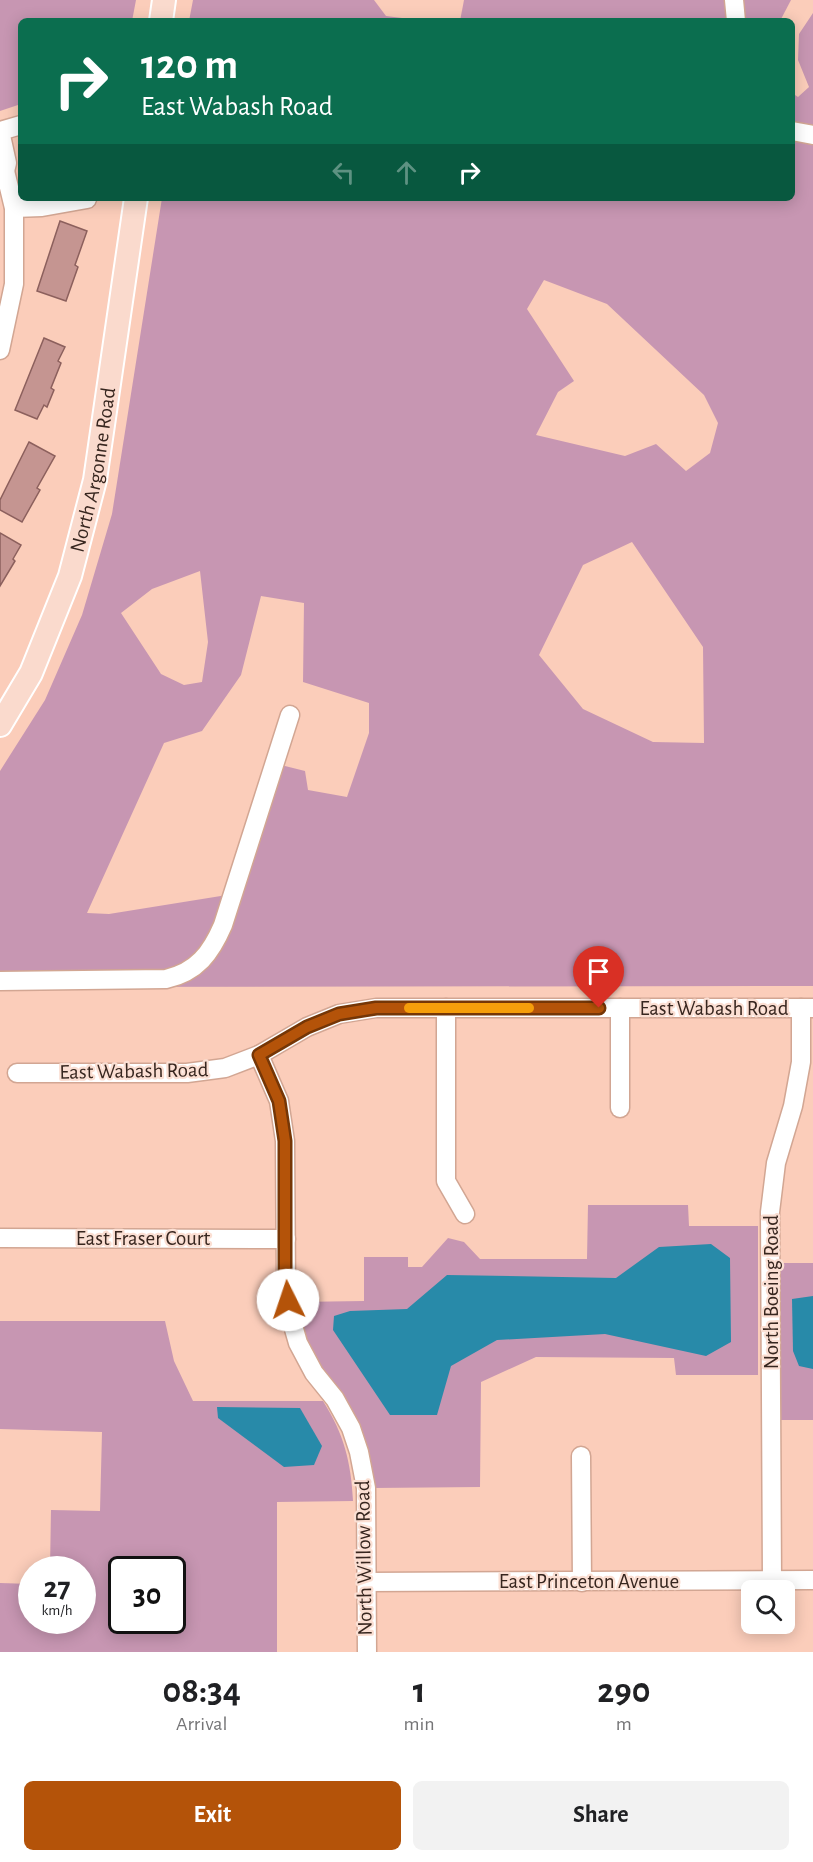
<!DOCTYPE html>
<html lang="en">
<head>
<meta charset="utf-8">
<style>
  :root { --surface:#fff; --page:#f2f2f2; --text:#202124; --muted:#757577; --accent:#b45309 }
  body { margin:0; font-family:"Alegreya Sans",sans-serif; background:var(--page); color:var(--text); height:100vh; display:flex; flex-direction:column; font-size:22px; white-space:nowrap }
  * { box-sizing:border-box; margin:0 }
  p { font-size:20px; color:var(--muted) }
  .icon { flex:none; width:33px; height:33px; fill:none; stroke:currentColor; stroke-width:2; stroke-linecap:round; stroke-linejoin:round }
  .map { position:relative; height:1652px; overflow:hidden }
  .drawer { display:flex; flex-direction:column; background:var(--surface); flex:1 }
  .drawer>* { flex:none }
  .banner { position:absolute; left:18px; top:18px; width:777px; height:183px; border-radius:9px; box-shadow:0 3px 15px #0003; background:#0b6e4f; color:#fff; overflow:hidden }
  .tools { position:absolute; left:741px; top:1580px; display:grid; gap:12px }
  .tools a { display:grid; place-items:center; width:54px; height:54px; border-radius:9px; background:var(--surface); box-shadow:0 3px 15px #0003; font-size:30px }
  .speed { position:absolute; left:18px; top:1556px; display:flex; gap:12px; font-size:30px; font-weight:700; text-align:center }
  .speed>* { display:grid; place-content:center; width:78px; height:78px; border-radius:50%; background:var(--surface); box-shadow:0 3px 15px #0003; line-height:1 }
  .speed small { font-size:15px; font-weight:400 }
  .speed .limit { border:3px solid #111; border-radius:9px; background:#fff; color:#111 }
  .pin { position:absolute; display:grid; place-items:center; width:51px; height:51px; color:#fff; margin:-62px -26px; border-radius:50% 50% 50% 0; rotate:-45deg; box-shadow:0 0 6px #0007 }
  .pin .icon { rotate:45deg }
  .me { position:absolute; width:66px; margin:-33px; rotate:356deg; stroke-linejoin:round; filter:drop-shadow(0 0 4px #0008) }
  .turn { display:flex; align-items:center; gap:21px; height:126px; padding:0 24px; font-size:27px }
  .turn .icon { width:78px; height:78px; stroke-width:2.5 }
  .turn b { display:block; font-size:42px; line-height:51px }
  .lanes { display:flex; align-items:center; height:57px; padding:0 24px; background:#0003; justify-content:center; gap:30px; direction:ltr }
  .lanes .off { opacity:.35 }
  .eta { display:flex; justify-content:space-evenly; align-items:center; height:102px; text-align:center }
  .eta b { font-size:36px; font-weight:700; line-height:42px }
  .primary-button { display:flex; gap:12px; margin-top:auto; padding:12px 24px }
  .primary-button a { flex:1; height:69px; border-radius:9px; background:var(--accent); color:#fff; font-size:24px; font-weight:700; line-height:69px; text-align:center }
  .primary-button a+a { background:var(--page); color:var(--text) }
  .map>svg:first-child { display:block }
  .green { fill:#c796b2; fill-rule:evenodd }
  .water { fill:#288aa9 }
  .building { fill:#c59591; stroke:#8c605d; stroke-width:1.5 }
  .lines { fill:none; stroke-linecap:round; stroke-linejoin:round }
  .minor-casing { stroke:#d2a693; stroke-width:21 }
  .major-casing { stroke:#fff; stroke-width:26 }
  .minor { stroke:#fff; stroke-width:18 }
  .major { stroke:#fadacd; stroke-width:22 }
  .route-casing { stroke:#753606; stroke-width:15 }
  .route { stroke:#b45309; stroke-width:10 }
  .slow { stroke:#f59e0b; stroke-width:10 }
  .labels { text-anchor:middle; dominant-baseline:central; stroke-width:4.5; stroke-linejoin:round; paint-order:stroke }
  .street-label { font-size:21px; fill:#37261f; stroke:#fbdfd3 }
</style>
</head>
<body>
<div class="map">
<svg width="813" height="1652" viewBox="0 0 813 1652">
  <rect width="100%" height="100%" fill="#fbcdba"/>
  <g class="green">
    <polygon points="0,0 136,0 132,21 21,21 21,104 0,111"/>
    <polygon points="193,0 374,0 386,16 426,21 189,21"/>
    <polygon points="464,0 791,0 780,21 460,21"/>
    <path d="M813 13V986L0 987V771L45 700 82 615 112 514 162 198H792V93L798 97 809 87 798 60 799 34ZM544 280 607 304 704 395 718 423 710 453 686 471 656 444 625 456 536 435 558 392 574 381 527 309ZM632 542 703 647 704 743 653 742 583 709 539 655 583 565ZM200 571 208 642 202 682 184 685 161 674 121 613 152 589ZM261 596 304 603 303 682 369 703V733L347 797 308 790 305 771 269 762 227 895 109 914 87 913 164 743 202 731 241 675Z"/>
    <polygon points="588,1205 688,1205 689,1226 758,1226 758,1375 676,1375 674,1358 536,1357 481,1382 480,1487 373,1488 361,1429 343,1395 320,1365 305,1335 296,1302 364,1301 364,1257 408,1257 408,1267 422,1267 448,1238 464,1242 480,1259 587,1259"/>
    <polygon points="778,1263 813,1263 813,1420 779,1420"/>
    <path d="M0 1321H165L174 1361 193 1401H323C344 1434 351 1462 353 1501L277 1502V1652H0V1583L31 1584 32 1620H82V1569H50L51 1510 100 1511 102 1432 0 1429ZM122 1569H172V1620H122Z"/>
  </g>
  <g class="water">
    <polygon points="711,1244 730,1258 731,1342 706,1356 605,1334 497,1340 451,1366 437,1415 390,1415 333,1330 334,1316 350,1311 407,1309 447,1275 616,1278 659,1247"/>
    <polygon points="813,1296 813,1369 799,1366 793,1351 792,1299"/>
    <polygon points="217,1407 300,1408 322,1446 314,1465 284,1467 218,1418"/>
  </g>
  <g class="building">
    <polygon points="60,221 87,231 75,265 78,267 66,301 37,291"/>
    <polygon points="44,338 65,347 58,361 61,363 51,388 54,390 47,407 44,405 37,419 15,410"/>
    <polygon points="29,442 55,456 37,488 40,490 22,522 0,510 0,500"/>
    <polygon points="0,533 21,545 13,559 15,561 0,586"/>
  </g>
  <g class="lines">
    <defs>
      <g id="minor">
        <polyline points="734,0 736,21"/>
        <polyline points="0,131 21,125"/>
        <polyline points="792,131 813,135"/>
        <polyline points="0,168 5,171 7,163 0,131"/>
        <polyline points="14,208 42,207 87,199"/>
        <polyline points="0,350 14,284 14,208 5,171"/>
        <path d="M0 981 166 979C197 972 211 953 223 925L290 715"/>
        <polyline points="446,1008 446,1181 465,1214"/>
        <polyline points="620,1008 620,1108"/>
        <polyline points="259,1055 279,1101 285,1141 286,1285 290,1315 298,1343 314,1373 335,1399 351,1428 359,1452 366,1488 367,1652"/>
        <polyline points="17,1073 187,1073 225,1068 259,1055 307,1027 339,1014 376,1008 813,1008"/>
        <polyline points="0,1238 286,1239"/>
        <polyline points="581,1456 582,1582"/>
        <polyline points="772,1580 770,1212 776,1163 793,1106 801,1062 801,1008"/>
        <polyline points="366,1582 813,1580"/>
      </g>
      <g id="major">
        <polyline points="161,21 164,0"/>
        <path id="s1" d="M0 725 31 673 70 576 95 480 136 198"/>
      </g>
    </defs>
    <use href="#minor" class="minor-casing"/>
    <use href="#major" class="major-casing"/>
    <use href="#minor" class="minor"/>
    <use href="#major" class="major"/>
  </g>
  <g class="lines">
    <defs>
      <polyline id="route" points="288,1300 285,1285 285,1141 279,1101 259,1055 307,1027 339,1014 376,1008 599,1008"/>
    </defs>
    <use href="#route" class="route-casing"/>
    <use href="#route" class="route"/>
    <polyline class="slow" points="409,1008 529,1008"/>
  </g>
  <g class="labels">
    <g class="street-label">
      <text stroke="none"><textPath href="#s1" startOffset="274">North Argonne Road</textPath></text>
      <text x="714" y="1008">East Wabash Road</text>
      <text transform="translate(134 1071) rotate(-1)">East Wabash Road</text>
      <text x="143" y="1238">East Fraser Court</text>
      <text transform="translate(771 1292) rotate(-90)">North Boeing Road</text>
      <text transform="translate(364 1558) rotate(-91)">North Willow Road</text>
      <text x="589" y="1581">East Princeton Avenue</text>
    </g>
  </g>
</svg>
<div class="tools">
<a><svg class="icon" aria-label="search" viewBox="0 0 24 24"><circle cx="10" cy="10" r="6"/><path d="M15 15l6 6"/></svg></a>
</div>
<div class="speed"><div>27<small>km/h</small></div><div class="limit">30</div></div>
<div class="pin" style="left:599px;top:1008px;background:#d93025"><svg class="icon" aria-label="arrive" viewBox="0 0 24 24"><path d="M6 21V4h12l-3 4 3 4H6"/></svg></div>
<svg class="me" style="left:288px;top:1300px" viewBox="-20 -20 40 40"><circle r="19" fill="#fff"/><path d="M0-13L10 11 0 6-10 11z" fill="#b45309"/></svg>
<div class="banner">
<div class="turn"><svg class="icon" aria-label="right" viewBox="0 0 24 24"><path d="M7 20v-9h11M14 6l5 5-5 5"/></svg><div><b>120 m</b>East Wabash Road</div></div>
<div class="lanes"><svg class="icon off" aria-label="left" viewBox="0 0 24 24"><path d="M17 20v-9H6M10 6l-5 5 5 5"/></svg><svg class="icon off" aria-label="ahead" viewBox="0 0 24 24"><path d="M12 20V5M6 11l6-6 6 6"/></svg><svg class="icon" aria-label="right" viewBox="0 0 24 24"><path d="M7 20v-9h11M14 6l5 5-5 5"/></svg></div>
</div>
</div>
<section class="drawer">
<div class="eta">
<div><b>08:34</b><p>Arrival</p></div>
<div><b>1</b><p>min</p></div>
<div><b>290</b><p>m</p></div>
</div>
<div class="primary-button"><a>Exit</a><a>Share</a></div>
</section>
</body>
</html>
